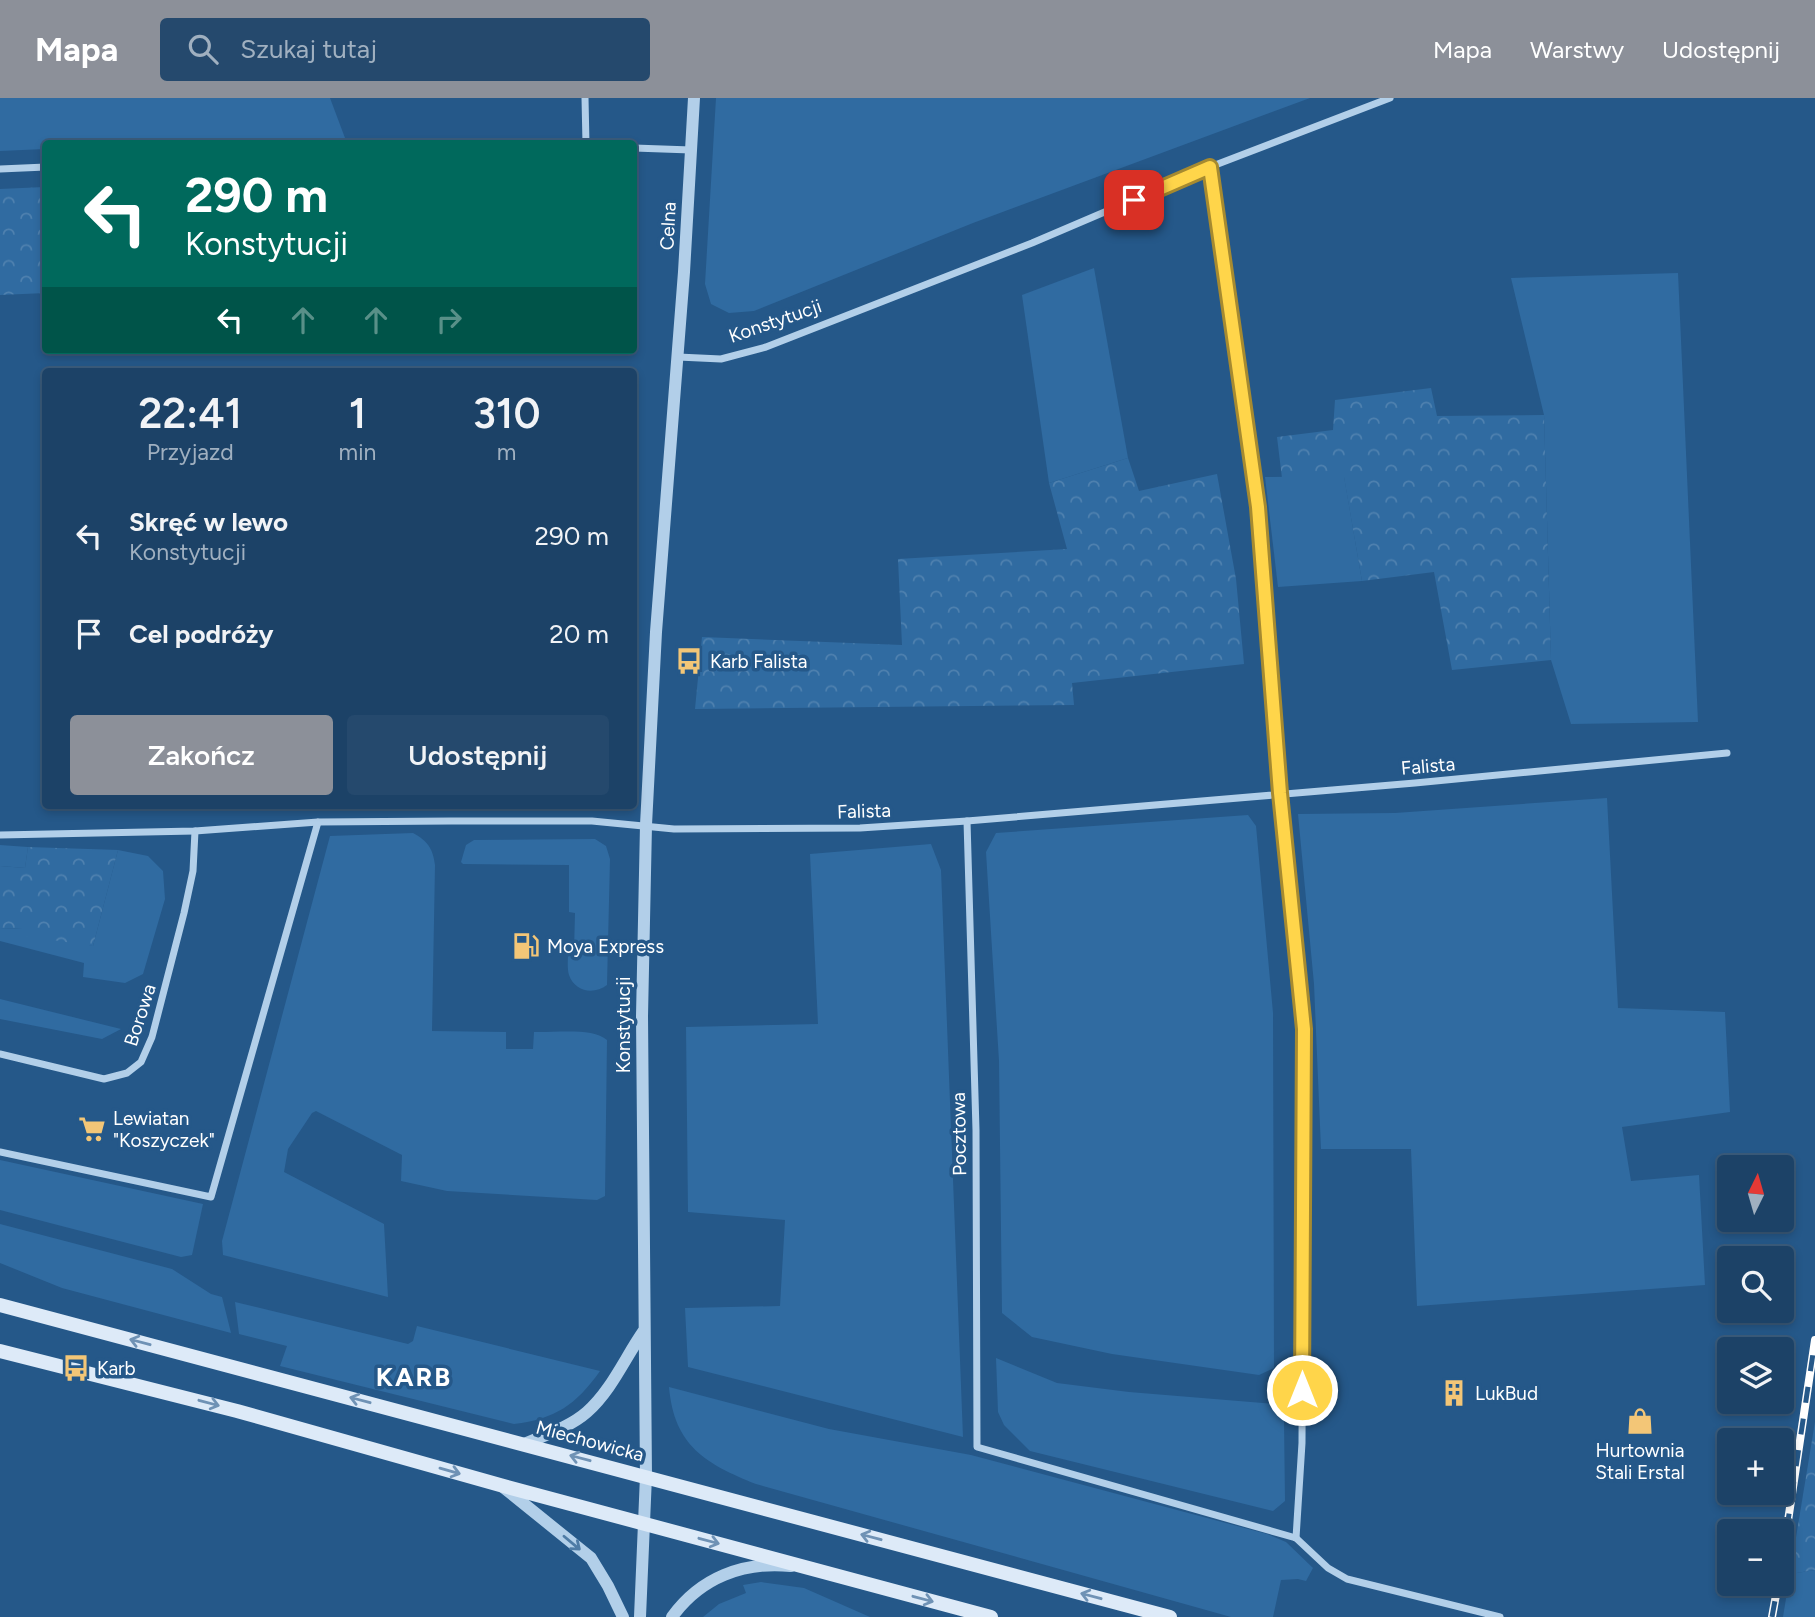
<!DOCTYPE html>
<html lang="pl">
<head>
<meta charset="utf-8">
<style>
  :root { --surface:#1c4267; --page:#25496d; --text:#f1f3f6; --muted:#a0b0c0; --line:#3a5b7b; --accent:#8c9099 }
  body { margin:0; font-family:Figtree,sans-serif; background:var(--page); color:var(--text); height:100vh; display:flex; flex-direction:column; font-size:26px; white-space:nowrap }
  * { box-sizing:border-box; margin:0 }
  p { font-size:23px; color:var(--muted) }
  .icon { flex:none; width:38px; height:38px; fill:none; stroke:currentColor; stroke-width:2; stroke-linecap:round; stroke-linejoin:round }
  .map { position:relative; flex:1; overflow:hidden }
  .drawer { position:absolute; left:42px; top:270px; width:595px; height:441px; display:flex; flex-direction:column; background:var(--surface); border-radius:7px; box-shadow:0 4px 10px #0003,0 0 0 2px var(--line) }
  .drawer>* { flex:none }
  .top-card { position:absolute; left:42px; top:42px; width:595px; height:214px; border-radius:7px; box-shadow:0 4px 10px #0003,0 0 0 2px var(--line); background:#00695c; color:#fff; overflow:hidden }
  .needle { width:46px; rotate:5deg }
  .buttons { position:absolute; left:1717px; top:1057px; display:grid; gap:14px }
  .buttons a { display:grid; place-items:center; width:77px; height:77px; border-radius:7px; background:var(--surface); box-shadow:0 4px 10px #0003,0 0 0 2px var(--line); font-size:35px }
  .pin { position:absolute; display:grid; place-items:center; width:60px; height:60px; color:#fff; margin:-30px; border-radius:14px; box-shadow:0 4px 10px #0006 }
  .me { position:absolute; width:77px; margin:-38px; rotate:0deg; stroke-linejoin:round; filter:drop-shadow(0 0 5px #0008) }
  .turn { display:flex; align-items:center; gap:24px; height:147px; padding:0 28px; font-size:32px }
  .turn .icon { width:91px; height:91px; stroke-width:2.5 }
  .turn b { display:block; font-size:49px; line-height:60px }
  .lanes { display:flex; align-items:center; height:66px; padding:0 28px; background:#0003; justify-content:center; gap:35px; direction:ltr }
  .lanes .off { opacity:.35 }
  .eta { display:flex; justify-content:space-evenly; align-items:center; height:119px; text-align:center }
  .eta b { font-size:42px; font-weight:600; line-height:49px }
  .primary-button { display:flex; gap:14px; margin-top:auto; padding:14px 28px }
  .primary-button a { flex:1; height:80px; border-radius:7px; background:var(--accent); color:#fff; font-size:28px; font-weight:600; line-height:80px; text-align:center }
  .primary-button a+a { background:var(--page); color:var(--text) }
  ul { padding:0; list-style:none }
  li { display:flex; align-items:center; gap:21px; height:98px; padding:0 28px }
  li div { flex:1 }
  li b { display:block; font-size:26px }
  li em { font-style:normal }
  header { display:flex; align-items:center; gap:42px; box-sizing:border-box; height:98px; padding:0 35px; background:var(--accent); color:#fff }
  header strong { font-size:33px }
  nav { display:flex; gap:38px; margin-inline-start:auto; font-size:24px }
  .search { width:490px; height:63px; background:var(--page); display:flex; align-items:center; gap:18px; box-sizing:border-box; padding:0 24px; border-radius:7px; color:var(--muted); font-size:26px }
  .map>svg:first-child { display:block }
  .green { fill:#306ba1 }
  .forest { fill:url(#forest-crowns) }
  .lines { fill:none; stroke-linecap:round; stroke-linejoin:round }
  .minor { stroke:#b2cfe9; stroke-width:7 }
  .tertiary { stroke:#b2cfe9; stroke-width:12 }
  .secondary { stroke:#ddeaf8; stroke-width:14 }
  .rail-casing { stroke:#fff; stroke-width:8 }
  .rail { stroke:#255889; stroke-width:5; stroke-dasharray:16; stroke-linecap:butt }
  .oneway { stroke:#6f92b5 }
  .oneway2 { stroke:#4f7ca6 }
  .route-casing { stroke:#a68a30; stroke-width:18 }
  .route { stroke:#ffd54a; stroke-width:12 }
  .labels { text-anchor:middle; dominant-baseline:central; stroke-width:7; stroke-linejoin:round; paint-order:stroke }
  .street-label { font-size:19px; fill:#fff; stroke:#255889 }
  .poi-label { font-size:19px; fill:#fff; stroke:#255889; text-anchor:start }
  .district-label { font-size:26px; font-weight:bold; letter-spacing:2px; fill:#fff; stroke:#255889 }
</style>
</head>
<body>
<header>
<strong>Mapa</strong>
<div class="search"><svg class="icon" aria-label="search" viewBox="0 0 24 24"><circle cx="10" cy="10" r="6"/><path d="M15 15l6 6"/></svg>Szukaj tutaj</div>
<nav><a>Mapa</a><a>Warstwy</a><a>Udostępnij</a></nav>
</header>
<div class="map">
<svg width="1815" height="1519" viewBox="0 0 1815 1519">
  <defs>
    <pattern id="forest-crowns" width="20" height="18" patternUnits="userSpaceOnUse" patternTransform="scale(1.75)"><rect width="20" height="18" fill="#306ba1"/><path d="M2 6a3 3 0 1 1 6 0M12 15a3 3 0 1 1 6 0" fill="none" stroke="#4f81af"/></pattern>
  </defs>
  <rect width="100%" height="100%" fill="#255889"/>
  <g class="green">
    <polygon points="0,0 330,0 345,40 190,45 46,46 45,51 0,53"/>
    <polygon points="716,0 1310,0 973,125 754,213 729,215 711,206 705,186"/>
    <polygon points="1094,170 1128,360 1049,385 1022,197"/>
    <polygon points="1678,175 1698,624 1571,626 1551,562 1544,317 1511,180"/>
    <polygon points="1344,378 1362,483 1278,489 1265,379"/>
    <polygon points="1607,700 1618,910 1725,914 1730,1014 1622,1029 1631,1083 1699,1077 1705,1187 1417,1208 1411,1051 1321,1051 1314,886 1298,716 1395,715"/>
    <polygon points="1248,717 1256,728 1273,915 1274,1270 1259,1277 1112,1256 1032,1239 1002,1215 999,963 986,754 996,735"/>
    <path d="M413 735C428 743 433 751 435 767L432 933 506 934V951H533L534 934C553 935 593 929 607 942L605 1098 597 1102 447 1093 401 1083 402 1057 316 1013 312 1015 288 1051 284 1074 384 1126 388 1199 223 1157 222 1143 330 738Z"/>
    <path d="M595 741 606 748 610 761 607 887C594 897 575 894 569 877 567 870 568 862 568 854L574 853 575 815 569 814V767L463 766 461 764 466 747 474 742Z"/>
    <polygon points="931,746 941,772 963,1339 688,1269 685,1210 780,1208 785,1122 688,1114 686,929 818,926 810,756"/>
    <polygon points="0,747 28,749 25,770 0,768"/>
    <polygon points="118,752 148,758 163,773 165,801 143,876 125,885 83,879 84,865 0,843 0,830 23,831 93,848"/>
    <polygon points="0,901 121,931 102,941 0,921"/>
    <polygon points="0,1062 203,1106 192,1157 181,1159 0,1112"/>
    <polygon points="0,1126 172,1171 211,1196 222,1199 231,1235 62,1190 0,1165"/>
    <path d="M235 1204 408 1246 413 1243 417 1228 600 1273C576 1307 555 1321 514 1326L280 1268 287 1248 239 1236Z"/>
    <polygon points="996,1260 1057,1285 1129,1294 1276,1306 1284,1323 1285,1403 1273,1413 1030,1353 1004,1327 998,1314"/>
    <path d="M669 1289 829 1331 971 1357 1267 1436 1286 1444 1313 1470 1306 1483 1298 1481 1281 1482 1273 1519H1231L756 1386C706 1366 674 1348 669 1289Z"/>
    <polygon points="1815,1472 1815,1519 1783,1519 1790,1476"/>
    <polygon points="761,1484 804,1490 870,1519 703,1519 719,1506 746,1495 743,1487"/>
  </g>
  <g class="forest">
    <polygon points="45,89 45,195 0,197 0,91"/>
    <polygon points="1431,290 1437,318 1544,317 1551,562 1452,572 1434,474 1362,483 1344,379 1282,380 1277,339 1333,332 1335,302"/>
    <polygon points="1128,360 1139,393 1217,376 1236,481 1244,566 1072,585 1074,607 695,611 702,539 902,547 898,461 1067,451 1049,385"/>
    <polygon points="28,749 118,752 93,848 25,838 23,831 0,830 0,768 25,770"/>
    <polygon points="1815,1324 1815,1472 1790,1476"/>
  </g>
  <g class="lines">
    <g class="minor">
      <polyline points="585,0 586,46"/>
      <polyline points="634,50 691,52"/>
      <polyline points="1210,69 1258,409 1280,695 1304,931 1302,1345 1296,1440"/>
      <polyline points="0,71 46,69"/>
      <polyline points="678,259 721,261 766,249 1032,145 1210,69 1390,0"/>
      <polyline points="967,723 976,1032 977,1349 1296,1440 1328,1470 1347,1481 1500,1519"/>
      <polyline points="0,737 195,733 318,724 451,723 592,723 674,731 860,730 967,723 1415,685 1727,655"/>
      <polyline points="0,956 104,981 127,975 141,964 152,939 184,815 193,773 195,733"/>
      <polyline points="0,1054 211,1099 318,724"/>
    </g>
    <g class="tertiary">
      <path d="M524 1346C545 1337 570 1329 587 1314 611 1293 625 1260 643 1234"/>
      <polyline points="503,1389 591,1460 608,1488 623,1519"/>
      <polyline points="640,1519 646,1378 642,918 646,727 656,534 684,174 694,0"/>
      <path d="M672 1519C700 1480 743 1463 791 1468"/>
    </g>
    <g class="secondary">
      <polyline points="0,1207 1170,1519"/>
      <polyline points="0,1253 237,1313 500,1387 991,1519"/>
    </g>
    <defs>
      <g id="rail">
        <polyline points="1782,1463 1815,1242"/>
        <polyline points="1772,1519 1778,1486"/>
      </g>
    </defs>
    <use href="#rail" class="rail-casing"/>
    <use href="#rail" class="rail"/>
  </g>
  <defs><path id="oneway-shaft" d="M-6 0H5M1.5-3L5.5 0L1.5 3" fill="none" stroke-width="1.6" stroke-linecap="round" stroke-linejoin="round" transform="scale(1.75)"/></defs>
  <g class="oneway">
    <use href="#oneway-shaft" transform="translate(140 1244) rotate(-165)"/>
    <use href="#oneway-shaft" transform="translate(360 1302) rotate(-165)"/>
    <use href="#oneway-shaft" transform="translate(209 1305) rotate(15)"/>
    <use href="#oneway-shaft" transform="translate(580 1360) rotate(-165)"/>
    <use href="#oneway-shaft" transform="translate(450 1373) rotate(16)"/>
    <use href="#oneway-shaft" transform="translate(871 1439) rotate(-165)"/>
    <use href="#oneway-shaft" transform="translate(709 1443) rotate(15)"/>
    <use href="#oneway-shaft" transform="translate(1091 1498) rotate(-165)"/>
    <use href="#oneway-shaft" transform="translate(923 1501) rotate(15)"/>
  </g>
  <use class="oneway2" href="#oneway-shaft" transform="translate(572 1445) rotate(40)"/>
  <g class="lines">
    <defs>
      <polyline id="route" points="1134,102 1210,69 1258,409 1280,695 1304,931 1302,1292"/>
    </defs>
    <use href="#route" class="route-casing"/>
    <use href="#route" class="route"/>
  </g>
  <defs>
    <symbol id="bus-bare" viewBox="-9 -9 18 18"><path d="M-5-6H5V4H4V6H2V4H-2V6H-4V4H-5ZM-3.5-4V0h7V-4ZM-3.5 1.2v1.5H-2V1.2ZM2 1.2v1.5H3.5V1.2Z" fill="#f3c677" stroke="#255889" stroke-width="2.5" paint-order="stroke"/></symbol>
    <symbol id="fuel-bare" viewBox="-9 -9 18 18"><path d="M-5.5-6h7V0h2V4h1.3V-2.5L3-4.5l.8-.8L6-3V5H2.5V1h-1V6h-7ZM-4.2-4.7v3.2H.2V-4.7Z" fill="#f3c677" stroke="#255889" stroke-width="2.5" paint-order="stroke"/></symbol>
    <symbol id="supermarket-bare" viewBox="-9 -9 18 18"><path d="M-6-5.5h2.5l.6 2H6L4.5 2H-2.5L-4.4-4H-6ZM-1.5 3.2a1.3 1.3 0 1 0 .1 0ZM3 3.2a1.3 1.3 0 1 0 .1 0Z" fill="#f3c677" stroke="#255889" stroke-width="2.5" paint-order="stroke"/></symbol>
    <symbol id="building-bare" viewBox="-9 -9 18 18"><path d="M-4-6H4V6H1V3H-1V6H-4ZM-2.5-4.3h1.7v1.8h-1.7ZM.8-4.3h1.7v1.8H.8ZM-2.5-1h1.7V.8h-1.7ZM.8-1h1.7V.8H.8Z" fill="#f3c677" stroke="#255889" stroke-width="2.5" paint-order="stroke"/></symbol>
    <symbol id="shop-bare" viewBox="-9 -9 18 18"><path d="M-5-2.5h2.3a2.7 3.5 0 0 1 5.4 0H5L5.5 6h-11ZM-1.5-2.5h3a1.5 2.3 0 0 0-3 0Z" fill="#f3c677" stroke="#255889" stroke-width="2.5" paint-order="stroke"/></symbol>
  </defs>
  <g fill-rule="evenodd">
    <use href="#bus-bare" x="670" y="544" width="38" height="38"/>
    <use href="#fuel-bare" x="507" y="829" width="38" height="38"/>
    <use href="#supermarket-bare" x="73" y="1012" width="38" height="38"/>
    <use href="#bus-bare" x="57" y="1251" width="38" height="38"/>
    <use href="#building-bare" x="1435" y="1276" width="38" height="38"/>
    <use href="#shop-bare" x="1621" y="1304" width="38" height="38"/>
  </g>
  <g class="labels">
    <g class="street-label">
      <text transform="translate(668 128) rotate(-87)">Celna</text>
      <text transform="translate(775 223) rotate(-19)">Konstytucji</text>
      <text transform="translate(1428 668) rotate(-5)">Falista</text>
      <text transform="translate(864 713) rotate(-2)">Falista</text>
      <text transform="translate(140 917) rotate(-72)">Borowa</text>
      <text transform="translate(623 927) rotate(-90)">Konstytucji</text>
      <text transform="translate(959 1036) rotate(-91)">Pocztowa</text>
      <text transform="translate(590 1343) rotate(15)">Miechowicka</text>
    </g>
    <g class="poi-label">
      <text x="710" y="563">Karb Falista</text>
      <text x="547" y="848">Moya Express</text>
      <text x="113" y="1020">Lewiatan<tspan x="113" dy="22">"Koszyczek"</tspan></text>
      <text x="97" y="1270">Karb</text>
      <text x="1475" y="1295">LukBud</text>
      <text x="1640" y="1352" text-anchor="middle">Hurtownia<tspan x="1640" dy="22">Stali Erstal</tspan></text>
    </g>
    <g class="district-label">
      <text x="414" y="1279">KARB</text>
    </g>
  </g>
</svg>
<div class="buttons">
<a><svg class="needle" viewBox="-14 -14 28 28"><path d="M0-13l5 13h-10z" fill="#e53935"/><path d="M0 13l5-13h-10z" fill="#a0b0c0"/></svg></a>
<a><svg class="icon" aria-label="search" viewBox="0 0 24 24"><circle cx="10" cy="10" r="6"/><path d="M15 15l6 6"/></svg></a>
<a><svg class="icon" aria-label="layers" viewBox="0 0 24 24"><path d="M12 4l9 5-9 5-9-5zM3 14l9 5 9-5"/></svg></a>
<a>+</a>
<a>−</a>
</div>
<div class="pin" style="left:1134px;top:102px;background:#d93025"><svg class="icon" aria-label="arrive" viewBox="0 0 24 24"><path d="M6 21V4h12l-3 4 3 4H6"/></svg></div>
<svg class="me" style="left:1302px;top:1292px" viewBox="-20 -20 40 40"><circle r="17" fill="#ffd54a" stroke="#fff" stroke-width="3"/><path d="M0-11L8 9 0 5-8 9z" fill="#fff"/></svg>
<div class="top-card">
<div class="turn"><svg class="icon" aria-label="left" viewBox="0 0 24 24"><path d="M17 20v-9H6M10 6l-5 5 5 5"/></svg><div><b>290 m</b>Konstytucji</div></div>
<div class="lanes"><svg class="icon" aria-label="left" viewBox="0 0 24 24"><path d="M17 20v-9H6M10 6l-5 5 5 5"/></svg><svg class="icon off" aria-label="ahead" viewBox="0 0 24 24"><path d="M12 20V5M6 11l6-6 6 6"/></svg><svg class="icon off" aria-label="ahead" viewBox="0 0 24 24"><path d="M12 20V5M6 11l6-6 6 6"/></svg><svg class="icon off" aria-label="right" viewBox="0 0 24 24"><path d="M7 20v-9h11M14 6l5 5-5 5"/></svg></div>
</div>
<section class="drawer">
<div class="eta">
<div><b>22:41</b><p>Przyjazd</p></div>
<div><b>1</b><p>min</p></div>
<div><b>310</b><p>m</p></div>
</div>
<ul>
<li><svg class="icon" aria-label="left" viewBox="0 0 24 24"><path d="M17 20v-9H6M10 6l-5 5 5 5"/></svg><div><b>Skręć w lewo</b><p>Konstytucji</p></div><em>290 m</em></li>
<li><svg class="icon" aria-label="arrive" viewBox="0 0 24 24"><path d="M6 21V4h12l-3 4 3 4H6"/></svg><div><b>Cel podróży</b></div><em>20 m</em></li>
</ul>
<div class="primary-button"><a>Zakończ</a><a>Udostępnij</a></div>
</section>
</div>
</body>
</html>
